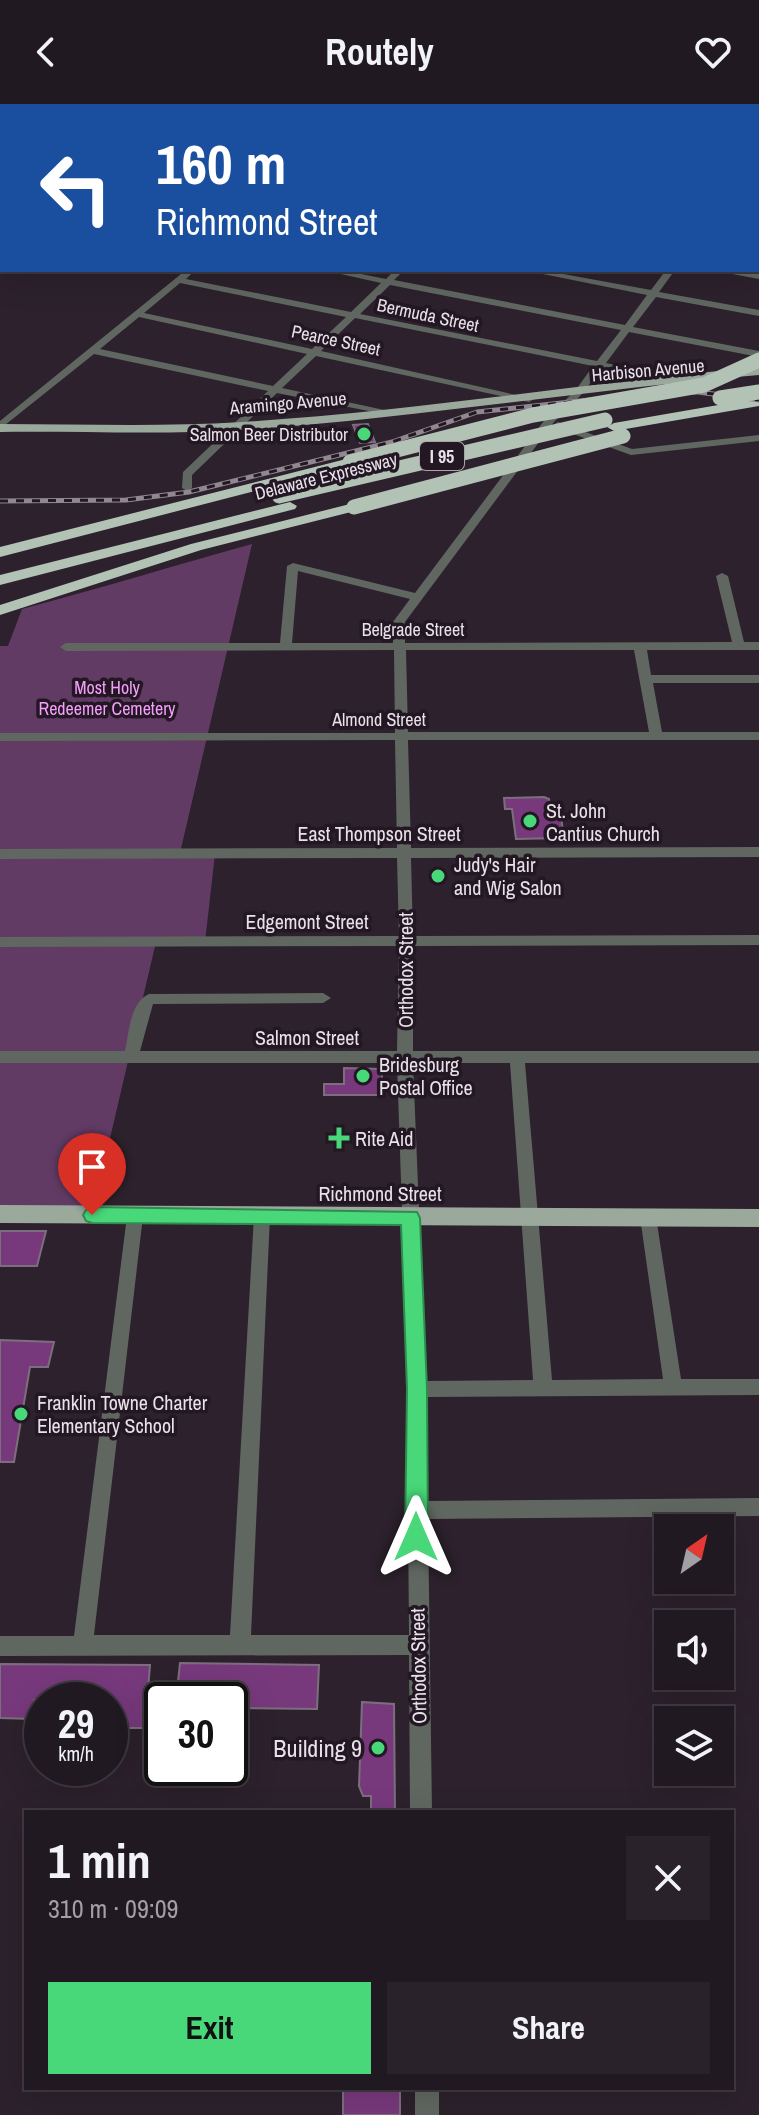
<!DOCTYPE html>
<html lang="en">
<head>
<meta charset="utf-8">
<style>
  :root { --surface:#211921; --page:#29222a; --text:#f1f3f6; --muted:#a2a0a5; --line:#3e383f; --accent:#48d779 }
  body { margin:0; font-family:"Archivo Narrow",sans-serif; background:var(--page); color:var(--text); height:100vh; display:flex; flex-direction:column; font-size:30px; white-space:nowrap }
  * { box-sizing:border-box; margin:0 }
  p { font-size:26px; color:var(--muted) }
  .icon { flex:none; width:44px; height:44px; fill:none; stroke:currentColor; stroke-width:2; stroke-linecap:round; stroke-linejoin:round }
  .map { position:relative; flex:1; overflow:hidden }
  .drawer { position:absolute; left:24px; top:1706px; width:710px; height:280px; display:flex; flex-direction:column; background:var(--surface); border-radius:0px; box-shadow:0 8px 32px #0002,0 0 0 2px var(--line) }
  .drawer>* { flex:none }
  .top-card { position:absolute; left:0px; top:0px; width:760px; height:168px; box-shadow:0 8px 32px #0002,0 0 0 2px var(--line); background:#1a4fa0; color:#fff; overflow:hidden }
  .needle { width:52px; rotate:34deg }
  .fabs { position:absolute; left:654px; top:1410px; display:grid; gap:16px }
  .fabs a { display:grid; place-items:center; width:80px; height:80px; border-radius:0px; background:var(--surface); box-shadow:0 8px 32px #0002,0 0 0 2px var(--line); font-size:40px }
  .speed { position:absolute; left:24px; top:1578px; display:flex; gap:16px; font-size:40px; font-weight:700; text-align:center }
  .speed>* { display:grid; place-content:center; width:104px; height:104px; border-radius:50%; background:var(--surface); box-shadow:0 8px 32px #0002,0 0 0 2px var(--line); line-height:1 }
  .speed small { font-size:20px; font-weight:400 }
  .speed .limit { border:4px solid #111; border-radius:12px; background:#fff; color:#111 }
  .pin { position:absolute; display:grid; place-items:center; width:68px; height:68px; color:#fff; margin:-82px -34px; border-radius:50% 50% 50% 0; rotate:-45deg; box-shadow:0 0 8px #0007 }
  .pin .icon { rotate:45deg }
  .me { position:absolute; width:88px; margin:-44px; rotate:0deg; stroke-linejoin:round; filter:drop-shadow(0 0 6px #0008) }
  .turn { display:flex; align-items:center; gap:28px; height:168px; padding:0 24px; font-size:36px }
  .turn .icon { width:104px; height:104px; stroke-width:2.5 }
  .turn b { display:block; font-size:56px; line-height:68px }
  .round { display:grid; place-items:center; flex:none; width:84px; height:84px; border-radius:0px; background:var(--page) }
  .headline { display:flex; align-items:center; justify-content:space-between; height:136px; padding:0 24px }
  h1 { font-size:48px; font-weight:800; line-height:60px }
  .cta { display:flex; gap:16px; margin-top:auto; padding:16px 24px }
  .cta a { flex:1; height:92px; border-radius:0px; background:var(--accent); color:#111; font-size:32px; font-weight:800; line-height:92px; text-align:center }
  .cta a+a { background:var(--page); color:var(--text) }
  header { display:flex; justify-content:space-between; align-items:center; height:104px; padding:0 24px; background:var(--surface); font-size:36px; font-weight:800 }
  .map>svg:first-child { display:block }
  .green { fill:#623b65 }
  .building { fill:#77397c; stroke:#7c6f7d; stroke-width:2 }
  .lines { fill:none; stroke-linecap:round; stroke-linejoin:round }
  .minor { fill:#606761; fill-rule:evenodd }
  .major { fill:#9ba99d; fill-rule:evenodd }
  .highway { fill:#b2c3b5; fill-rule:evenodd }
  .rail-casing { stroke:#908790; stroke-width:5 }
  .rail { stroke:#221723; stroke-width:3; stroke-dasharray:8; stroke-linecap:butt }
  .highway-bridge { stroke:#b2c3b5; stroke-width:15 }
  .route { fill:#48d779; stroke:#2f8c4f; stroke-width:2 }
  .poi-dot { fill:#48d779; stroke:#221723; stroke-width:3 }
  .labels { text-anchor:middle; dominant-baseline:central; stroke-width:7; stroke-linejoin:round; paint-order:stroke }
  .far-street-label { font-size:18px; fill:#e9e1e9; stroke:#221723 }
  .far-poi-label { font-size:18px; fill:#e9e1e9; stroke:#221723; text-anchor:end }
  .shield { fill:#221723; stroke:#ada4ae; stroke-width:2 }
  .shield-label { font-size:18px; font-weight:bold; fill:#e9e1e9 }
  .far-park-label { font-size:18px; fill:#f59efb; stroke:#221723 }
  .poi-label { font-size:20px; fill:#e9e1e9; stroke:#221723; text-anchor:start }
  .street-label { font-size:20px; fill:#e9e1e9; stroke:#221723 }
  .near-poi-label { font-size:24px; fill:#e9e1e9; stroke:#221723; text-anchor:end }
</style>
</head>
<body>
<header><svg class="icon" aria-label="back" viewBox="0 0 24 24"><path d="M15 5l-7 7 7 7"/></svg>Routely<svg class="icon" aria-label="heart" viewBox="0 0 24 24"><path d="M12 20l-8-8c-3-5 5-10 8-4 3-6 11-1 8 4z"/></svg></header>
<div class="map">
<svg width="759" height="2011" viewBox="0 0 759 2011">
  <rect width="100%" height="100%" fill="#2c212c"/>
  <path class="green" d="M252 440 180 749 215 750 205 838H156L92 1111 0 1110V542H8L22 505C98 485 176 461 252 440Z"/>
  <g class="building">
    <polygon points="368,320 375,338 360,339 353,321"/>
    <polygon points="544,693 549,695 552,713 561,713 564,734 516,735 512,705 505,705 504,694"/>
    <polygon points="344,964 382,965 382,991 324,991 324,980 344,980"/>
    <polygon points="0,1127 46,1127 37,1162 0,1162"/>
    <polygon points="0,1236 54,1238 48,1263 30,1263 14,1358 0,1358"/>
    <polygon points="180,1559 319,1561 317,1605 230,1604 230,1596 176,1596"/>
    <polygon points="0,1560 150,1561 145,1624 110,1624 110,1596 34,1596 32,1615 0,1614"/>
    <polygon points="362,1598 394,1600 395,1708 371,1708 371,1692 363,1692 359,1682"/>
    <rect x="343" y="1984" width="57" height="27"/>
  </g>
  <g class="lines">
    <g class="minor">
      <rect x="361" y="0" width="8" height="2"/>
      <polygon points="502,0 510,0 501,2"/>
      <polygon points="759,50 759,56 758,56 758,50"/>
      <rect x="758" y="72" width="1" height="5"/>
      <rect x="758" y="103" width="1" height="4"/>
      <path d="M186 166H195L186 175 351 208 381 179 323 166H341L386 175 395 166H404L394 176 625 221 647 191 523 166H541L651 186 666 166H675L659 188 759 206V212L656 193 633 223 759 247V253L629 228 606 259 674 273V277L602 264 581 291 554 318 405 518V539L732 538 716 472 722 469 728 472 744 538H759V546H647L651 571H759V579H653L662 628H759V636H408L411 744 759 743V753L411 754 413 832 759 831V841L413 842V947H759V959H525L552 1276 663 1275 640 1113 642 1108 648 1106 654 1108 656 1113 681 1275H759V1291L426 1293 428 1397 759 1394V1412L428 1415 432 1708H410L409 1551 0 1552V1532H74L127 1112 129 1107 135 1105 141 1107 143 1112 94 1531H230L254 1112 256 1107 262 1105 268 1107 270 1112 251 1531H409L408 1411 406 1406 408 1401V1285L397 959H0V947H125C129 929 130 898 149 890L323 889 331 894 323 899 153 900 140 947H397L399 842 0 843V833L399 832 397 754 0 755V745L397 744 395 636 0 637V629H395L394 546 66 547 60 543 66 539H280L287 462 293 459 415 489 546 314 575 287 593 262 355 214 321 247 534 295 529 298 316 252 282 284 389 307V311L277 289 192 371V384L187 387 182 384 183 368 268 287 94 250 0 325V317ZM180 179 346 213 312 245 144 209ZM390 181 621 226 597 257 360 210ZM139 213 307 250 273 282 100 245ZM298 467 410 495 393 518V539H292ZM406 546H634L649 628H408ZM413 959H510L533 1276 426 1277Z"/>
      <polygon points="723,166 759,169 759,175 727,169"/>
      <polygon points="558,318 632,345 759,331 759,337 631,351 554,323 553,321"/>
      <rect x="415" y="1984" width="24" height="27"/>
    </g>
    <g class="major">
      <polygon points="9,0 19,0 21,2 11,2"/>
      <polygon points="590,0 660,0 662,2 592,2"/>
      <rect x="758" y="2" width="1" height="6"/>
      <polygon points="0,94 2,94 0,101"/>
      <rect x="758" y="134" width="1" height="6"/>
      <path d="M759 263V271C586 286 415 314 242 326 162 331 80 327 0 328V320C80 320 162 323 242 318 415 307 586 279 759 263Z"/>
      <polygon points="0,1101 759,1105 759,1123 0,1119"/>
    </g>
    <g class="highway">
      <polygon points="759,294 759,302 614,327 607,323 614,319"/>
      <polygon points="350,354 355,355 355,361 0,453 0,443"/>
      <polygon points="290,398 297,402 295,405 0,481 0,471"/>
      <polygon points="354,399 361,403 359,406 201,446 0,511 0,501 191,440"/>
    </g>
    <defs>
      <polyline id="rail" points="0,397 126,396 189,388 392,338 477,308 663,288 698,288 759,296"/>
    </defs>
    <use href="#rail" class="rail-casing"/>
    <use href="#rail" class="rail"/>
    <g class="highway-bridge">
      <polyline points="720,294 759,288"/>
      <polyline points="350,358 533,311 704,281 759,256"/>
      <polyline points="279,392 605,316"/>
      <polyline points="354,403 623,332"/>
    </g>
  </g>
  <polygon class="route" points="92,1103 417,1108 420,1114 427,1285 428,1433 424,1440 416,1443 408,1440 405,1433 407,1285 401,1121 92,1119 86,1117 83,1111 86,1106"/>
  <g class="poi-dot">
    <circle cx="364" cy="330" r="8"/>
    <circle cx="530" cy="717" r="8"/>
    <circle cx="438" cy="772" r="8"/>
    <circle cx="363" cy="972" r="8"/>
    <path d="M335 1022h8v8h8v8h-8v8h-8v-8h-8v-8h8z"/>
    <circle cx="21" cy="1310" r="8"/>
    <circle cx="378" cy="1644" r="8"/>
  </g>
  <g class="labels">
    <g class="far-street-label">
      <text transform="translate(428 211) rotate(12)">Bermuda Street</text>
      <text transform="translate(336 236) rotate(12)">Pearce Street</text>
      <text transform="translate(648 266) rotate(-5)">Harbison Avenue</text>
      <text transform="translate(288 299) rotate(-5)">Aramingo Avenue</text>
      <text transform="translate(326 372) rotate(-14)">Delaware Expressway</text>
      <text x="413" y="525">Belgrade Street</text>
      <text x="379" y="615">Almond Street</text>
    </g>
    <g class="far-poi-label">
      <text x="348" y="330">Salmon Beer Distributor</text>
    </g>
    <rect class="shield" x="420" y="338" width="44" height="28" rx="6"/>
    <g class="shield-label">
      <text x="442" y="352">I 95</text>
    </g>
    <g class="far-park-label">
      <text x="107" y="583">Most Holy<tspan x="107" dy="21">Redeemer Cemetery</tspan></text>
    </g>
    <g class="poi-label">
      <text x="546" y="706">St. John<tspan x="546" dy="23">Cantius Church</tspan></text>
      <text x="454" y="760">Judy's Hair<tspan x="454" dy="23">and Wig Salon</tspan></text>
      <text x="379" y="960">Bridesburg<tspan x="379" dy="23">Postal Office</tspan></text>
      <text x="355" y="1034">Rite Aid</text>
      <text x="37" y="1298">Franklin Towne Charter<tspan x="37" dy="23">Elementary School</tspan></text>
    </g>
    <g class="street-label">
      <text x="379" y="729">East Thompson Street</text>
      <text x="307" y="817">Edgemont Street</text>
      <text transform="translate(405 866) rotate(-90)">Orthodox Street</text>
      <text x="307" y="933">Salmon Street</text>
      <text x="380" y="1089">Richmond Street</text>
      <text transform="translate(418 1562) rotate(-91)">Orthodox Street</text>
    </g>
    <g class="near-poi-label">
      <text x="362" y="1644">Building 9</text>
    </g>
  </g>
</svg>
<div class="fabs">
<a><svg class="needle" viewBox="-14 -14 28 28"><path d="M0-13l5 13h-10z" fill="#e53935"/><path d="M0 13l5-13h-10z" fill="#a2a0a5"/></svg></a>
<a><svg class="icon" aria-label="sound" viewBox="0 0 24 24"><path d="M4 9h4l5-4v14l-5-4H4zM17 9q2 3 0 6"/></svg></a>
<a><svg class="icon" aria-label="layers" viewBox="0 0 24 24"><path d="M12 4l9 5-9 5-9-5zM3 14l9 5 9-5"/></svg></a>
</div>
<div class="speed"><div>29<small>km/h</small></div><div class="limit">30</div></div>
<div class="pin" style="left:92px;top:1111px;background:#d93025"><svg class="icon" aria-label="arrive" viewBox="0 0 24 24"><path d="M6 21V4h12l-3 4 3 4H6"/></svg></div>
<svg class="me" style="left:416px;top:1433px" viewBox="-20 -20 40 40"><path d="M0-17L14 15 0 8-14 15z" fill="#48d779" stroke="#fff" stroke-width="4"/></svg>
<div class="top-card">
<div class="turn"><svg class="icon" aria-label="left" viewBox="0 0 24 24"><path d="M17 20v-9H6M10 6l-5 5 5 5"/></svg><div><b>160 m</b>Richmond Street</div></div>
</div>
<section class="drawer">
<div class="headline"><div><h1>1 min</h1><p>310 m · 09:09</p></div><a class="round"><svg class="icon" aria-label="close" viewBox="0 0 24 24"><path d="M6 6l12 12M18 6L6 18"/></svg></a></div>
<div class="cta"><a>Exit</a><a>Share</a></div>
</section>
</div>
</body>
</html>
